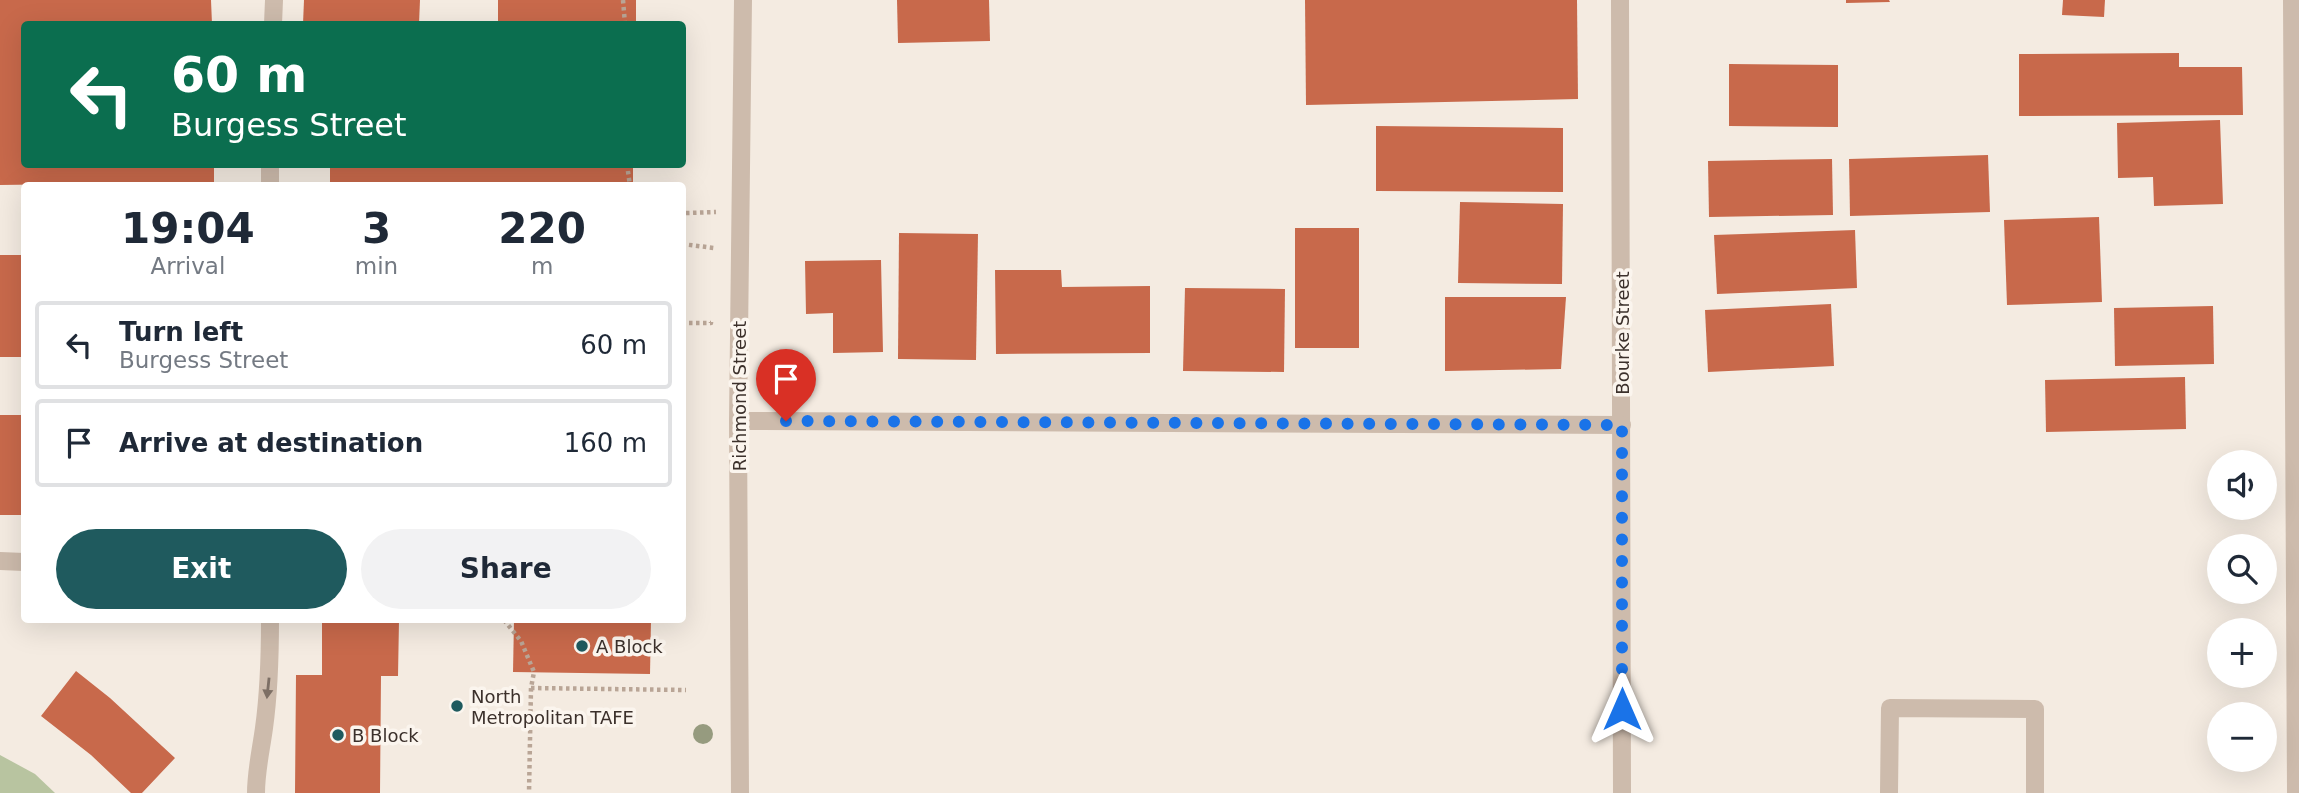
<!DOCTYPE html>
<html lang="en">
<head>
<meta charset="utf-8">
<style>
  :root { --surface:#fff; --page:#f2f2f3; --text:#1f2937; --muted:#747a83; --line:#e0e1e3; --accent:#1f5a5e }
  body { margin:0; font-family:"DejaVu Sans",sans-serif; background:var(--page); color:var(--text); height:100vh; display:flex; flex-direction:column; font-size:26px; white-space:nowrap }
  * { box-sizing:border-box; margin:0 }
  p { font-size:23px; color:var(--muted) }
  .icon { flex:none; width:38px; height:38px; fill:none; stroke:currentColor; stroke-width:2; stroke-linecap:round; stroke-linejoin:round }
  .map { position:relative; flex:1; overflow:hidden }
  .side { position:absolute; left:21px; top:182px; width:665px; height:441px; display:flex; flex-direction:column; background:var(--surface); border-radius:7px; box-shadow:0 7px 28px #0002 }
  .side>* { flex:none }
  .banner { position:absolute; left:21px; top:21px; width:665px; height:147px; border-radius:7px; box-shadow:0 7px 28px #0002; background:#0b6e4f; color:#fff; overflow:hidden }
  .controls { position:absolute; left:2207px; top:450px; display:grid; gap:14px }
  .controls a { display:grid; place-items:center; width:70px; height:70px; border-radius:50%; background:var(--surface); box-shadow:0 7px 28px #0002; font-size:35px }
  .pin { position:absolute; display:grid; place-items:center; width:60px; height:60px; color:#fff; margin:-72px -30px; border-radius:50% 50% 50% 0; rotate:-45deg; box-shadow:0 0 7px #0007 }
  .pin .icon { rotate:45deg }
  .me { position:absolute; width:77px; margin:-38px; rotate:0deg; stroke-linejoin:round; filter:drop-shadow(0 0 5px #0008) }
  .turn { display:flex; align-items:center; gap:24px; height:147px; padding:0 35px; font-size:32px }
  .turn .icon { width:91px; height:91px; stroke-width:2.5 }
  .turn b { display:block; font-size:49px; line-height:60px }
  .eta { display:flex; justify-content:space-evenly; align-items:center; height:119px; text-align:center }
  .eta b { font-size:42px; font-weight:700; line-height:49px }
  .button { display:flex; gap:14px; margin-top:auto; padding:14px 35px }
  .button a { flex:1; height:80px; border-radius:42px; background:var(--accent); color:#fff; font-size:28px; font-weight:700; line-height:80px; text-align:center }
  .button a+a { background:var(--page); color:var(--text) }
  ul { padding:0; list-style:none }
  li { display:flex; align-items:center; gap:21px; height:88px; margin:0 14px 10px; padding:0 21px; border:4px solid var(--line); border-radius:7px }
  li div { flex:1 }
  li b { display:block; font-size:26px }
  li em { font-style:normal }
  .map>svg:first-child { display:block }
  .green { fill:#b8c4a0 }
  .building { fill:#c8694b }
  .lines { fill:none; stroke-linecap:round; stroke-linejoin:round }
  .path { stroke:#b9a596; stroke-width:4.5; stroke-dasharray:3.5 3.5; stroke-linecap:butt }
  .service { stroke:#cdbbac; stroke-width:18 }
  .minor { stroke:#cdbbac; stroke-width:18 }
  .tree { fill:#969b7f }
  .oneway { fill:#7d6f65 }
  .route { stroke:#1a73e8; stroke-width:12; stroke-dasharray:0 21.6 }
  .poi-dot { fill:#1f5a5e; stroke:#fbf5ee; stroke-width:2.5 }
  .labels { text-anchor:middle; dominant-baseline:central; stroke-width:7; stroke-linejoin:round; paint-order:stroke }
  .street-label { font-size:18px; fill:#3b302b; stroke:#fbf5ee }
  .poi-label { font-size:18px; fill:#3b302b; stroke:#fbf5ee; text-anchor:start }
</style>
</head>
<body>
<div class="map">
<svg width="2299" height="793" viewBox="0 0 2299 793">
  <rect width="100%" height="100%" fill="#f4ebe1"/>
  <polygon class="green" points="0,755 35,774 55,793 0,793"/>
  <g class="building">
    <polygon points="0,0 211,0 212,24 24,24 24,164 214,164 214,182 0,185"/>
    <polygon points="304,0 420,0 419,24 303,24"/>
    <rect x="498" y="0" width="138" height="24"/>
    <polygon points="897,0 989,0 990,41 898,43"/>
    <polygon points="1305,0 1577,0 1578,99 1306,105"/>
    <polygon points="1846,0 1889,0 1890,2 1846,3"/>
    <polygon points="2063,0 2105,0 2104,17 2062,15"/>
    <polygon points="2179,53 2179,67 2242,67 2243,115 2019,116 2019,54"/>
    <polygon points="1729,64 1838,65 1838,127 1729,126"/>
    <polygon points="2220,120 2223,204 2154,206 2153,177 2118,178 2117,123"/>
    <polygon points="1376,126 1563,128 1563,192 1376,191"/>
    <polygon points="1988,155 1990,212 1850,216 1849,159"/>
    <polygon points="1832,159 1833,215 1709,217 1708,161"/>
    <rect x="330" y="164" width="303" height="22"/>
    <polygon points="1460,202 1563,204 1562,284 1458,283"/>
    <polygon points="2099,217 2102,302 2007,305 2004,220"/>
    <rect x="1295" y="228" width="64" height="120"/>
    <polygon points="1855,230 1857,288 1717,294 1714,235"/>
    <polygon points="899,233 978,234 976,360 898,359"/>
    <rect x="0" y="255" width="24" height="102"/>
    <polygon points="881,260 883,352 833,353 833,313 806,314 805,261"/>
    <polygon points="995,270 1061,270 1062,287 1150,286 1150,353 996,354"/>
    <polygon points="1185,288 1285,289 1284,372 1183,371"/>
    <polygon points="1445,297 1566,297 1561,369 1445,371"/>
    <polygon points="1831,304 1834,366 1708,372 1705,310"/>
    <polygon points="2213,306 2214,364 2115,366 2114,308"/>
    <polygon points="2185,377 2186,429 2046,432 2045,380"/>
    <rect x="0" y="415" width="24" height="100"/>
    <polygon points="322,620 399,620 398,676 381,676 380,793 295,793 296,675 322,675"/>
    <polygon points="514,620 651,620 650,674 513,672"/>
    <polygon points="76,671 110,698 175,758 142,793 131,793 91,755 41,716"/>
  </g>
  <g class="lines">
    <g class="path">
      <polyline points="623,0 625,24"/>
      <polyline points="627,164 630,186"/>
      <polyline points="686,213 716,212"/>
      <polyline points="682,244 714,248"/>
      <polyline points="682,323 711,323 711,322"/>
      <polyline points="504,620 521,641 534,672 531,688 529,793"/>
      <polyline points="531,688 686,690"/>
    </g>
    <g class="service">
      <polyline points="273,24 274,0"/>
      <polyline points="270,164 270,186"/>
      <polyline points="0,561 24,562"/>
      <path d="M256 793C256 771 261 750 264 728 269 692 270 656 270 620"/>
      <polyline points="1889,793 1890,708 2035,709 2035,793"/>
    </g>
    <g class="minor">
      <polyline points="1620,0 1622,793"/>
      <polyline points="2292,0 2296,793"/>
      <polyline points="738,421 1622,425"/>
      <polyline points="740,793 738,421 743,0"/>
    </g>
  </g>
  <circle class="tree" cx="703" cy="734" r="10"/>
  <defs><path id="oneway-solid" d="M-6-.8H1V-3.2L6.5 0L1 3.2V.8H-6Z" transform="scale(1.75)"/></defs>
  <use class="oneway" href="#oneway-solid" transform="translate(268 688) rotate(96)"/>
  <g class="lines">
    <polyline class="route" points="786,421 1622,425 1622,709"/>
  </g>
  <g class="poi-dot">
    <circle cx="582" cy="646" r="7"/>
    <circle cx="457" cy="706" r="7"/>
    <circle cx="338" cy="735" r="7"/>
  </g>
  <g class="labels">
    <g class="street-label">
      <text transform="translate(1622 333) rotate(-90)">Bourke Street</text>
      <text transform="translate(739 396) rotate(-90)">Richmond Street</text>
    </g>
    <g class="poi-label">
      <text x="596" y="646">A Block</text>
      <text x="471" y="696">North<tspan x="471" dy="21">Metropolitan TAFE</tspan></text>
      <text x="352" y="735">B Block</text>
    </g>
  </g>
</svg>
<div class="controls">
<a><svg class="icon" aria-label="sound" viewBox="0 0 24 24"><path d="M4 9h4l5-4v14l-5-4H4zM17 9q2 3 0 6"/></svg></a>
<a><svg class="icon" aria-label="search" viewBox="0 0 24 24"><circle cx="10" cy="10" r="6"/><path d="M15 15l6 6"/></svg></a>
<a>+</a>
<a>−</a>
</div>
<div class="pin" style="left:786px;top:421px;background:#d93025"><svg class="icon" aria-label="arrive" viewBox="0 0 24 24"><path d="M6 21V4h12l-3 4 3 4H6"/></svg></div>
<svg class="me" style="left:1622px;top:709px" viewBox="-20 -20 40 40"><path d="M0-17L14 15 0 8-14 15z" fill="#1a73e8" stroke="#fff" stroke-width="4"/></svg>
<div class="banner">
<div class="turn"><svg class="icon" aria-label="left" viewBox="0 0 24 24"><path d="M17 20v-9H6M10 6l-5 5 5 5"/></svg><div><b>60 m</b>Burgess Street</div></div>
</div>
<section class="side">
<div class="eta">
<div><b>19:04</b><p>Arrival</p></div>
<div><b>3</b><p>min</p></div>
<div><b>220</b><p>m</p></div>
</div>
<ul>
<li><svg class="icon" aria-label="left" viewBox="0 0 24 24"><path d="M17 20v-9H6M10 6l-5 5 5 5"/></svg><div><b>Turn left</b><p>Burgess Street</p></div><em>60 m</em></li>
<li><svg class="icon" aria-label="arrive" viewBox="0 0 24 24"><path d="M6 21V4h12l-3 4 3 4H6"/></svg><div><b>Arrive at destination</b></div><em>160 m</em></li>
</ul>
<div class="button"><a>Exit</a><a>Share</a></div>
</section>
</div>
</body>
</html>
